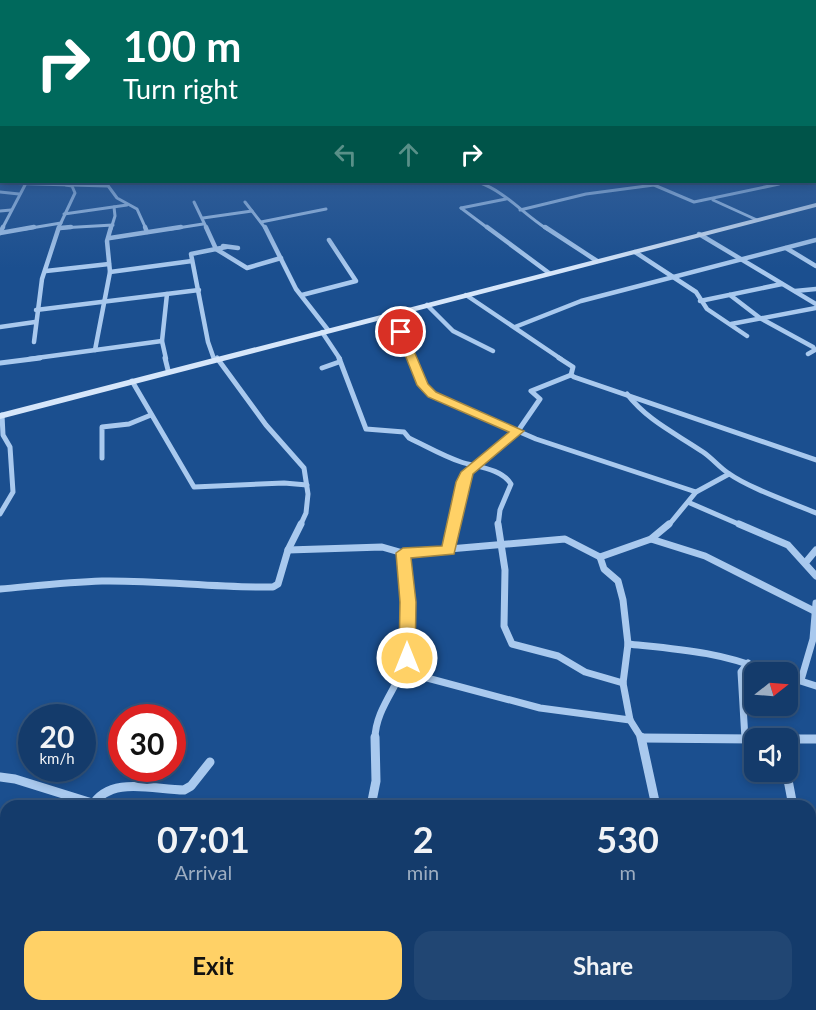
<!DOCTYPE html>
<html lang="en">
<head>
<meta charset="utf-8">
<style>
  :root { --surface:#143b6b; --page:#214673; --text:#f1f3f6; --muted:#9dadc1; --line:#33557e; --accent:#ffd166 }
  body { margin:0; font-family:Lato,sans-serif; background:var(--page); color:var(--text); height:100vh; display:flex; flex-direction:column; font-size:22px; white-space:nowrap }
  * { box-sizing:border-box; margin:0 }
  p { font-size:20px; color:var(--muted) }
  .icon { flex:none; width:33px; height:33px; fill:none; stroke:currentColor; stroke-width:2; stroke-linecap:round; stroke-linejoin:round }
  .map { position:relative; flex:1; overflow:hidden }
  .drawer { position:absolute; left:0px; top:800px; width:816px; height:212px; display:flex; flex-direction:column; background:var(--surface); border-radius:18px 18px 0 0; box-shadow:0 3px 9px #0003,0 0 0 2px var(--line) }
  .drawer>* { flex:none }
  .top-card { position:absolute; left:0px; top:0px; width:816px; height:183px; box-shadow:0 3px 9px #0003,0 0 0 2px var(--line); background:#00695c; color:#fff; overflow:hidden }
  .needle { width:39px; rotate:73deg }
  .buttons { position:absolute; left:744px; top:662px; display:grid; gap:12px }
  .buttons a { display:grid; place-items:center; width:54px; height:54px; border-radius:12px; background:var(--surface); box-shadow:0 3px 9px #0003,0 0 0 2px var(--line); font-size:30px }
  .speed { position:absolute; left:18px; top:704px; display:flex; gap:12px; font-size:30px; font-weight:700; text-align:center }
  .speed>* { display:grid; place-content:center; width:78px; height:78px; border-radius:50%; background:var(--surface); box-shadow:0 3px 9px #0003,0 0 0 2px var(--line); line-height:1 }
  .speed small { font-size:15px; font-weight:400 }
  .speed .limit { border:9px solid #d22; background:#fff; color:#111 }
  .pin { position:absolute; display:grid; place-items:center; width:51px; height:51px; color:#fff; margin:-26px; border:3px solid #fff; border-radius:50%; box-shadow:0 2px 6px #0007 }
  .me { position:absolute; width:66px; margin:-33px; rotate:0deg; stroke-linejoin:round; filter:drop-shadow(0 0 4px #0008) }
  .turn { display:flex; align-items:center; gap:21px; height:126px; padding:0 24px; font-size:27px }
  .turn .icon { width:78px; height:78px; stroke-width:2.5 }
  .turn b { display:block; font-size:42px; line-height:51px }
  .lanes { display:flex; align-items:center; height:57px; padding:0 24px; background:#0003; justify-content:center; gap:30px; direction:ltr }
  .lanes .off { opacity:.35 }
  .eta { display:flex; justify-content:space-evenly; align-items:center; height:102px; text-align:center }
  .eta b { font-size:36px; font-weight:700; line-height:42px }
  .action { display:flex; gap:12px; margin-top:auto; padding:12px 24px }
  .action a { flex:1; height:69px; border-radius:18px; background:var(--accent); color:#111; font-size:24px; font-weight:700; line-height:69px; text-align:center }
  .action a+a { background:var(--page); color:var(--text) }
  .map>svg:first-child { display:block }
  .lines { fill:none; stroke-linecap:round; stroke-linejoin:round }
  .minor-far4 { stroke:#a9c9ee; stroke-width:3 }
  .minor-far3 { stroke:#a9c9ee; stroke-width:4.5 }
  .minor-far2 { stroke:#a9c9ee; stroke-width:5 }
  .minor-far1 { stroke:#a9c9ee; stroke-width:7 }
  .minor { stroke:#a9c9ee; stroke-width:9 }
  .secondary { fill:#d6e6fa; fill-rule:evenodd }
  .route { fill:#ffd166; stroke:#a68842; stroke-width:1.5 }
</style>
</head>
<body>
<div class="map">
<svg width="816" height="1010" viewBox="0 0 816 1010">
  <rect width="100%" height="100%" fill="#1b4f8f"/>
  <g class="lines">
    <g class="minor-far4">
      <path d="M478 182C506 192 522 213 547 229"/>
      <polyline points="0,183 107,186"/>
      <polyline points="106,183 117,198 137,209 146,229"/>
      <polyline points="0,192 19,194"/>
      <polyline points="713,200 757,220"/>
      <polyline points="194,202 207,229"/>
      <polyline points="245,202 266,229"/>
      <polyline points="461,208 489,229"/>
      <polyline points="461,208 506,199"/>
      <polyline points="520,210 586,194 654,185 694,202 779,184"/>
      <polyline points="0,211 11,210"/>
      <polyline points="64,214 127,205"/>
      <polyline points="203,218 252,211"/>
      <polyline points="261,222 326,209"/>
      <polyline points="60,228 113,225"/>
      <polyline points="2,229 25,185"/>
      <polyline points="25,229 61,223"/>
      <polyline points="58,229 75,193 72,186 66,185"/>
      <polyline points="111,229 115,216 114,207"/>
      <polyline points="171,229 203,224"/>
    </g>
    <g class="minor-far3">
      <polyline points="145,227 147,232"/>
      <polyline points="206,227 216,249 247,268 281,258"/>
      <polyline points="265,227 296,289 328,330"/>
      <polyline points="487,227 549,273"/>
      <polyline points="545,227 597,261"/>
      <polyline points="60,228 71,227"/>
      <polyline points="0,233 34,227"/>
      <polyline points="0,233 3,227"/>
      <polyline points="699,234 816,304"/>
      <polyline points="110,238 181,227"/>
      <polyline points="223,246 238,248"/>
      <polyline points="786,248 816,266"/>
      <polyline points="635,252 696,292 707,309 747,336"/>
      <polyline points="46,271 109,264"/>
      <polyline points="110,272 192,261"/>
      <polyline points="795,291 816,289"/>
      <polyline points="302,295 356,281 329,240"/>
      <polyline points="466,295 561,359"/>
      <polyline points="730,295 760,318 813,347 815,350 808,354"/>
      <polyline points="700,301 782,284"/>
      <polyline points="427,305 453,331 493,351"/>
      <polyline points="36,310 199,290"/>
      <polyline points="393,314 412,359"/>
      <polyline points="731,324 816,308"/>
      <polyline points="0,327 35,322"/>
      <polyline points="515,327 581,301 816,240"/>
      <polyline points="322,332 340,359"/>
      <polyline points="34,342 42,279 59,227"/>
      <polyline points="95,350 110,272 107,241 111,227"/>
      <polyline points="29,359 162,341"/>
      <polyline points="166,359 162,341 167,294"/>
      <polyline points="214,359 208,342 191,254 226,247"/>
    </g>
    <g class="minor-far2">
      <polyline points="165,358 168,370"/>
      <polyline points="217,358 266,425 304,468 308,494 306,513 300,526"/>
      <path d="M339 358 366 429 404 432 409 438C426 446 443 456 461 462 476 467 501 468 511 484L500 510 498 526"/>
      <polyline points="411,358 423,385 432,394 536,439 696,492"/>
      <polyline points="559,358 573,367 571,375 574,377 816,460"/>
      <polyline points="0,363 40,358"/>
      <polyline points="322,368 339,362"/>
      <polyline points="132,381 194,487 284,483 307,485"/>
      <path d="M627 394C648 421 675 433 703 452 712 458 719 467 728 473 749 488 790 502 816 513"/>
      <polyline points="102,458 102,427 129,424 151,415"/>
      <polyline points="690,503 743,526"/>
      <polyline points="0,514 13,492 10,447 3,435 2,415"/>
      <polyline points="454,526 462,482 467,472 518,431 540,399 531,391 571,375"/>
      <polyline points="668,526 696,492 729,474"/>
    </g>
    <g class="minor-far1">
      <polyline points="498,524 505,570 504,626 512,644 558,656 585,672 623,683"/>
      <polyline points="739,524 788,545 816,576"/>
      <polyline points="651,539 705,556 816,612"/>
      <polyline points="288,550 382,547 403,553 565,539 600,557"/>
      <polyline points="449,550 454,524"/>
      <polyline points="806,562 816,550"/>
      <path d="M0 589C34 586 68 582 102 581 159 580 216 588 273 587L278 584 288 550 301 524"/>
      <path d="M628 644C676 649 724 652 768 672"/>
      <polyline points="401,671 540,708 630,720"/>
      <polyline points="788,677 816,686"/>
      <polyline points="801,680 813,639 816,603"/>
      <polyline points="642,738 701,739"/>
      <path d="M375 739C375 710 398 687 406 661 413 637 406 579 403 553"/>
      <polyline points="642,739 630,720 623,683 628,644 623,600 618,581 604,569 600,557 651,539 669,524"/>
      <polyline points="745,739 741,672 748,663"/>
    </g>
    <g class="minor">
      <polyline points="641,737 656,806"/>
      <polyline points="642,738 754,739"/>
      <polyline points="788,739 816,739"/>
      <polyline points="782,771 788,780 793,806"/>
      <polyline points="0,777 15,779 92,803"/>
      <path d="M92 806C110 775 154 790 184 790L191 786 210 762"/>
      <polyline points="371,806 376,781 375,737"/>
      <polyline points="810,868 816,870"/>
      <polyline points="0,893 6,880"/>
      <polyline points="810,970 816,971"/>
      <polyline points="691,1005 691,1010"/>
    </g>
    <polygon class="secondary" points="816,203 816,207 0,419 0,413"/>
  </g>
  <linearGradient id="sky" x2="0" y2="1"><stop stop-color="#0f2b4f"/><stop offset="0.47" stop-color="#39639b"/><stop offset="1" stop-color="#39639b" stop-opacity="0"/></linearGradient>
  <rect width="816" height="268" fill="url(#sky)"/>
  <polygon class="route" points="397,329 406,332 428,384 436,392 524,431 473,474 454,554 411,558 416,602 415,658 407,664 399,658 400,602 396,553 403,548 442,546 456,482 461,472 509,432 428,397 417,385 396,332"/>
</svg>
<div class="buttons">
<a><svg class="needle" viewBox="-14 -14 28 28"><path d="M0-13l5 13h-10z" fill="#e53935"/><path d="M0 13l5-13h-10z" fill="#9dadc1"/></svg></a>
<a><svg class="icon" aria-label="sound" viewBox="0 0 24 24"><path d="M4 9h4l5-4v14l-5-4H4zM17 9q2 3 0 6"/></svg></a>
</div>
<div class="speed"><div>20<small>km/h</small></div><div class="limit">30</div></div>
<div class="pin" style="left:401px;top:332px;background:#d93025"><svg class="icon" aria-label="arrive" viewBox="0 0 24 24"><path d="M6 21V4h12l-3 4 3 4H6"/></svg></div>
<svg class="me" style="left:407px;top:658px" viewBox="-20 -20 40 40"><circle r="17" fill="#ffd166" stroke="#fff" stroke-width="3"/><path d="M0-11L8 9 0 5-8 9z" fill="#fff"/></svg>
<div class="top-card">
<div class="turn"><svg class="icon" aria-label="right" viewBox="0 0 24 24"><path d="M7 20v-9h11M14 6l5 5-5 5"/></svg><div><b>100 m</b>Turn right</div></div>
<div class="lanes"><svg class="icon off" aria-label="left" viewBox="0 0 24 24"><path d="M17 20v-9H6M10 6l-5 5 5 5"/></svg><svg class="icon off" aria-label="ahead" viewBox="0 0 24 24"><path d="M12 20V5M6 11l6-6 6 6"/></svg><svg class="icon" aria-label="right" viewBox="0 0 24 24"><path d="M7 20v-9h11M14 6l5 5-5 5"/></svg></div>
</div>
<section class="drawer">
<div class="eta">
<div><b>07:01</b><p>Arrival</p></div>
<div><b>2</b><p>min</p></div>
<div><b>530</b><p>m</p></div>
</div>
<div class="action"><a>Exit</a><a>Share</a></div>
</section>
</div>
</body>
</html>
